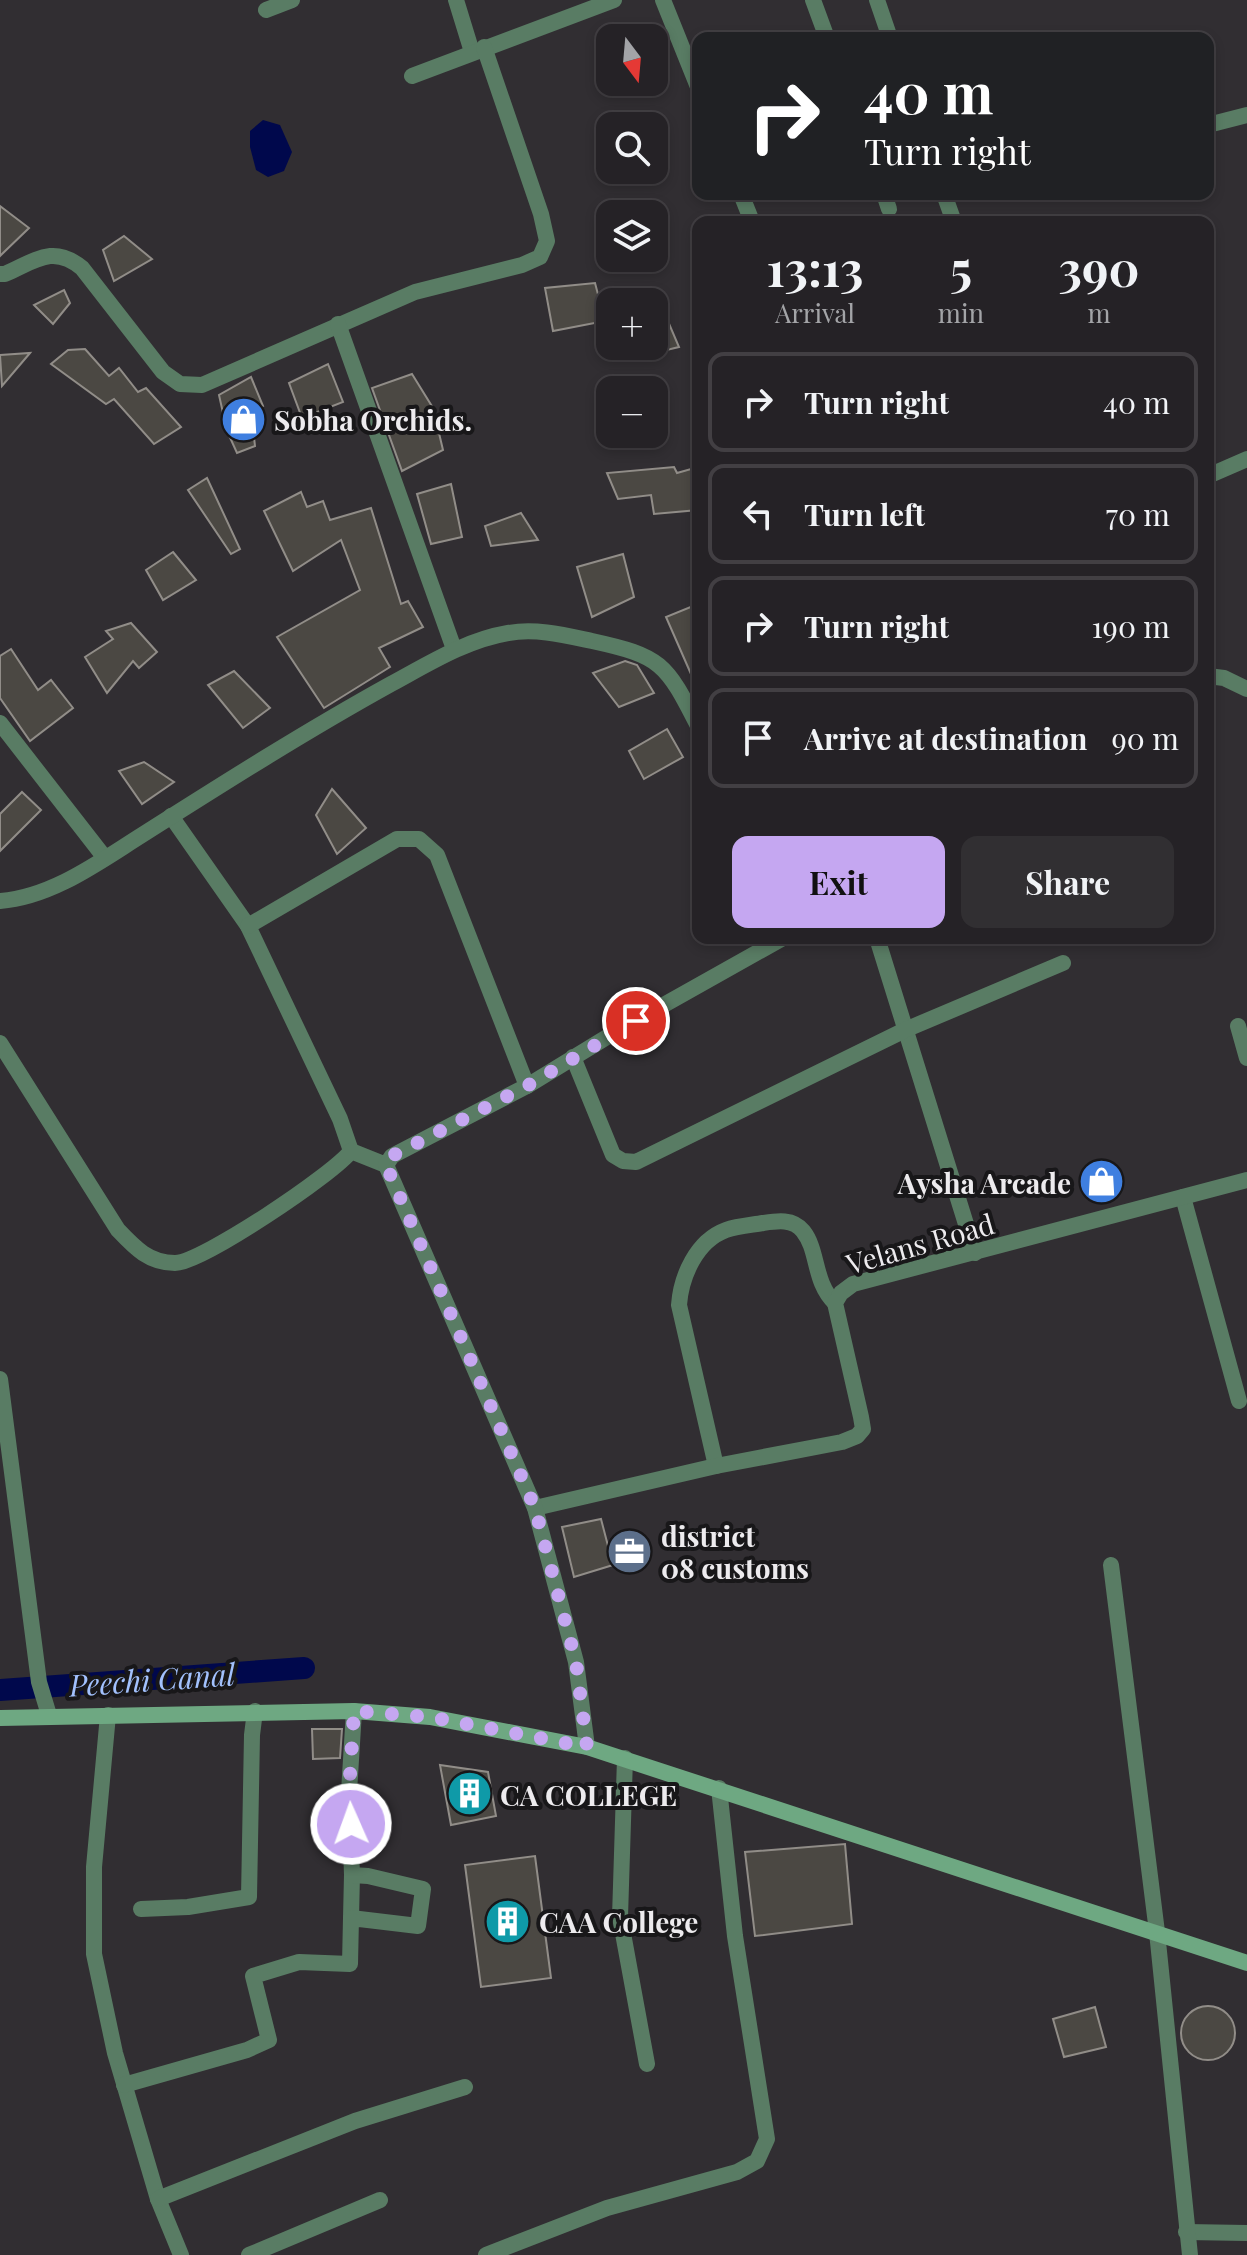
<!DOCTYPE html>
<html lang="en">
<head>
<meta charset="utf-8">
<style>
  :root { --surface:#252226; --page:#312f32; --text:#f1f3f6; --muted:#a3a4a7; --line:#423f43; --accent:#c5a7f1 }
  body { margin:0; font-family:"Playfair Display",serif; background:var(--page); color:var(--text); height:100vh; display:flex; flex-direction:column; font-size:30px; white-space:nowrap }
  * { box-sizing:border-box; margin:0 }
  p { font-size:26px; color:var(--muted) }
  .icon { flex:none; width:44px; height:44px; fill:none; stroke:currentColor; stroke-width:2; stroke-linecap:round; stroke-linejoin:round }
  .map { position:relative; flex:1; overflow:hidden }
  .drawer { position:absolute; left:692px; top:216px; width:522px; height:728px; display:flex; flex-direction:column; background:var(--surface); border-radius:16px; box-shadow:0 4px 12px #0003,0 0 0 2px var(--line) }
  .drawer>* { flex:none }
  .banner { position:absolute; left:692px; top:32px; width:522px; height:168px; border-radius:16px; box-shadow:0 4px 12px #0003,0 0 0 2px var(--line); background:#202124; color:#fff; overflow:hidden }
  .needle { width:52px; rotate:164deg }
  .fabs { position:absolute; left:596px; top:24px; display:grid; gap:16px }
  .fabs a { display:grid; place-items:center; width:72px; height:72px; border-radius:16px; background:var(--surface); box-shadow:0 4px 12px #0003,0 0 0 2px var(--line); font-size:40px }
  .pin { position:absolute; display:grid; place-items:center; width:68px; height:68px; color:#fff; margin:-34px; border:4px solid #fff; border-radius:50%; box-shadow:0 2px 8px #0007 }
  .me { position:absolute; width:88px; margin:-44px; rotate:358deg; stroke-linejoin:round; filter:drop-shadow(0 0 6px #0008) }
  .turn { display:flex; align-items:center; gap:28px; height:168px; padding:0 40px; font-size:36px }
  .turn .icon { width:104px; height:104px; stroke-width:2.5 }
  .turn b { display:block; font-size:56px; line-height:68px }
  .eta { display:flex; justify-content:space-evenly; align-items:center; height:136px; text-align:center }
  .eta b { font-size:48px; font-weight:700; line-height:56px }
  .button { display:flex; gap:16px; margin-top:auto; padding:16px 40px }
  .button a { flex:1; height:92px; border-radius:16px; background:var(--accent); color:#111; font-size:32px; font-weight:700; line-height:92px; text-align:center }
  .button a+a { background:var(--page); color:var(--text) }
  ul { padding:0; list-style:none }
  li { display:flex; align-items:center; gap:24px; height:100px; margin:0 16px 12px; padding:0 24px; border:4px solid var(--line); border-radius:16px }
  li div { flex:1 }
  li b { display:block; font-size:30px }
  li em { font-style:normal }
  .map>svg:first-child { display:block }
  .water { fill:#00084c }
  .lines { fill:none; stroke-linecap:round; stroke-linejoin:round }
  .canal { stroke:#00084c; stroke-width:22 }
  .building { fill:#4b4843; stroke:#918d88; stroke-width:2 }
  .minor { stroke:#597c64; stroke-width:16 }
  .tertiary { stroke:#597c64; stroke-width:16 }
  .secondary { stroke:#6ea882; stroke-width:16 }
  .route { stroke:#c5a7f1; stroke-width:14; stroke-dasharray:0 25.2 }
  .labels { text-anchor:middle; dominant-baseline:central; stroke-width:8; stroke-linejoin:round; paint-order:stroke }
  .poi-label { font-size:28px; font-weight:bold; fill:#edebee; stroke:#181719; text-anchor:start }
  .street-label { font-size:28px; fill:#edebee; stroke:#181719 }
  .water-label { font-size:30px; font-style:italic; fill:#a2c1fd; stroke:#181719 }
</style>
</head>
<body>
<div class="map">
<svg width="1247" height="2255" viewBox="0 0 1247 2255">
  <rect width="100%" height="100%" fill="#312e32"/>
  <polygon class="water" points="263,120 280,125 292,152 284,171 268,177 256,170 250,147 250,131"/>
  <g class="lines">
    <polyline class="canal" points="0,1690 304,1668"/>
  </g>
  <g class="building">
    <polygon points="0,206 29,228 0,256"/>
    <polygon points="124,236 152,259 114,281 103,250"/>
    <polygon points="595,283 605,321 553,331 545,288"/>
    <polygon points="64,290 70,303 53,324 34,305"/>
    <polygon points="667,319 679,347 654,353 654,322"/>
    <polygon points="85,349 109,376 119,368 138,392 146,388 181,427 154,444 114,399 106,404 51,364 68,350"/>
    <polygon points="30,353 2,386 0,355"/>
    <polygon points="328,364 343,402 302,418 289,383"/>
    <polygon points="412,374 433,408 443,450 402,471 372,388"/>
    <polygon points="251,377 263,406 251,411 255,446 237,453 227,431 219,395"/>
    <polygon points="674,467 677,473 698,467 698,510 654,514 651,495 618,499 607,473"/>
    <polygon points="207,478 240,549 231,554 188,490"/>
    <polygon points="451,484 462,537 431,544 417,494"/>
    <polygon points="301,492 307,507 323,501 330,520 371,508 401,604 408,601 423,627 379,648 390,667 324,708 277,637 360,590 341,540 293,571 264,511"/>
    <polygon points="521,513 538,540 491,546 485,526"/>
    <polygon points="173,552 196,580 163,600 146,570"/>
    <polygon points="623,554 634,597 592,617 577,567"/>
    <polygon points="698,604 698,690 666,617"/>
    <polygon points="131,623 157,652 139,668 133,661 107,693 85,657 113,639 106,631"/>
    <polygon points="11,649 38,690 51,680 73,708 30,741 0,698 0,656"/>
    <polygon points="625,661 637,665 654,693 619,707 593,673"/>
    <polygon points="234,671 270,708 243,728 208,685"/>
    <polygon points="667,729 683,757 644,779 629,751"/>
    <polygon points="144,762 174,782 142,804 119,771"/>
    <polygon points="332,789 366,828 337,854 316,815"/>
    <polygon points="22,792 41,810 0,851 0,814"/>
    <polygon points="601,1519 613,1565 574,1577 562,1527"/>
    <polygon points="312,1729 342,1729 340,1758 313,1759"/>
    <polygon points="440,1765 488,1772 496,1816 451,1825"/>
    <polygon points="845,1844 852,1924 755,1936 745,1852"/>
    <polygon points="535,1856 551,1978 481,1987 465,1865"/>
    <circle cx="1208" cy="2033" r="27"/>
    <polygon points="1095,2007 1106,2047 1064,2057 1053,2019"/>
  </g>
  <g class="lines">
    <g class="minor">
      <polyline points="456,0 472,52"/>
      <polyline points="663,0 698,87"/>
      <polyline points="813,0 827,38"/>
      <polyline points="877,0 890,38"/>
      <polyline points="266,10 292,0"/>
      <polyline points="412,76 614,0"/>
      <polyline points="1208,125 1247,115"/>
      <polyline points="741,194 751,219"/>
      <polyline points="884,194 889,209"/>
      <polyline points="944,194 954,222"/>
      <path d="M0 274H5C35 261 53 244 82 268L163 372 180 384 202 385 415 292 522 265 540 257 547 241 541 214 484 47"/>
      <polyline points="338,324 454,649"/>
      <polyline points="1208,676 1224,678 1247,689"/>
      <polyline points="0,723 105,858"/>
      <polyline points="171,816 248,926 340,1119 351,1151"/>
      <path d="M0 901C52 897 99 862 142 835 224 783 306 731 391 684 428 664 466 640 508 633 536 628 564 635 592 641 661 656 666 663 698 726"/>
      <polyline points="248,926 397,839 419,839 437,855 527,1086"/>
      <polyline points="877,938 975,1253"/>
      <polyline points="1238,1026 1247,1058"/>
      <path d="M0 1043 118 1230C135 1248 149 1263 175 1263 201 1263 334 1174 351 1151L386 1165"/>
      <polyline points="573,1057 613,1155 623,1161 636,1162 905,1030 1063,963"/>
      <polyline points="1183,1197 1239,1401"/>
      <polyline points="0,1379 39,1682 49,1715"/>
      <path d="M716 1466 679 1305C681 1277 696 1241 726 1230 737 1226 751 1225 763 1223 776 1221 793 1218 803 1231 819 1251 813 1282 835 1303"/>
      <polyline points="535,1508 716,1466 842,1442 857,1436 863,1429 861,1417 835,1303 841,1293 853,1284 1247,1180"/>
      <polyline points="1111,1565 1157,1932"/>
      <polyline points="108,1715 94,1867 94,1954 115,2053 158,2199 181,2255"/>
      <polyline points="625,1758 620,1917 647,2064"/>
      <polyline points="141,1909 188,1907 249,1897 252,1735 255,1711"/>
      <polyline points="351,1918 352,1875"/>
      <polyline points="124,2085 247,2050 269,2040 253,1976 299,1962 350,1964 351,1918 418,1926 423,1889 368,1876 352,1875 349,1792 354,1711"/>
      <polyline points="158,2199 355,2121 465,2087"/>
      <polyline points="1186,2232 1247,2233"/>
      <polyline points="249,2255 380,2200"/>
      <polyline points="486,2255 607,2208 737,2172 757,2161 767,2139 735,1936 719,1788"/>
    </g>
    <g class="tertiary">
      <polyline points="1208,476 1247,459"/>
      <polyline points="587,1747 576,1662 535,1508 386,1165 392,1156 527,1086 612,1034 783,938"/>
      <polyline points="1157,1932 1190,2255"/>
    </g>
    <polyline class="secondary" points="0,1718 354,1711 430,1717 587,1747 1247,1963"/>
  </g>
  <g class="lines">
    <polyline class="route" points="351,1824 349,1792 354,1711 430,1717 587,1747 576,1662 535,1508 386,1165 392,1156 527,1086 636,1021"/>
  </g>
  <defs>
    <symbol id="shop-disc" viewBox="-11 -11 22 22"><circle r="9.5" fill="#3f7fe0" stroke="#181719"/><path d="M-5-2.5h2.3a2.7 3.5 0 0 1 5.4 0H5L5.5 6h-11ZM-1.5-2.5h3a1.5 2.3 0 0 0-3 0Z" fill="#fff"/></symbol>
    <symbol id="office-disc" viewBox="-11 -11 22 22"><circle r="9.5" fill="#5c6f8a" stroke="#181719"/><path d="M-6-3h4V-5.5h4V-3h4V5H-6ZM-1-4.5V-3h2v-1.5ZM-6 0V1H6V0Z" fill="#fff"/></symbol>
    <symbol id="building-disc" viewBox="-11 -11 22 22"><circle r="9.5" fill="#0f9aa8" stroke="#181719"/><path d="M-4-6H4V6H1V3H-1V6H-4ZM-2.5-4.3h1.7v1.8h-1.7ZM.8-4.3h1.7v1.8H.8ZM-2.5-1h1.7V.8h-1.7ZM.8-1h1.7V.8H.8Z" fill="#fff"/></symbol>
  </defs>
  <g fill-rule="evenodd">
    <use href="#shop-disc" x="218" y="394" width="51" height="51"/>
    <use href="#shop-disc" x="1076" y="1156" width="51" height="51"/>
    <use href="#office-disc" x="604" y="1526" width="51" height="51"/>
    <use href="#building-disc" x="444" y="1768" width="51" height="51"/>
    <use href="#building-disc" x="482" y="1896" width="51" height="51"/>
  </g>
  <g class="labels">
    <g class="poi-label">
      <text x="274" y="419">Sobha Orchids.</text>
      <text x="1071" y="1182" text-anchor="end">Aysha Arcade</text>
      <text x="661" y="1535">district<tspan x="661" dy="32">08 customs</tspan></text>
      <text x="500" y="1794">CA COLLEGE</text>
      <text x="539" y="1921">CAA College</text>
    </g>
    <g class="street-label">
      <text transform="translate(920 1243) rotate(-16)">Velans Road</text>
    </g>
    <g class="water-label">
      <text transform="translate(152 1679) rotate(-4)">Peechi Canal</text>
    </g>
  </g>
</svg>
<div class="fabs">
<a><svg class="needle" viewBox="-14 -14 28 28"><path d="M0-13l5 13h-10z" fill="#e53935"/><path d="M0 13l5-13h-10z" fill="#a3a4a7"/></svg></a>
<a><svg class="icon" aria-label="search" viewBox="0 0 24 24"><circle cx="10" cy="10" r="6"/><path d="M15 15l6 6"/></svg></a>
<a><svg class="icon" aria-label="layers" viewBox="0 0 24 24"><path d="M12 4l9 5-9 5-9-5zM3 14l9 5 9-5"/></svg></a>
<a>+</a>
<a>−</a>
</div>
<div class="pin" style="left:636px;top:1021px;background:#d93025"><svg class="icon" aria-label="arrive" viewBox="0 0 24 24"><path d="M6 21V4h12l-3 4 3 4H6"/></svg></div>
<svg class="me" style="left:351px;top:1824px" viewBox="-20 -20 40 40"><circle r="17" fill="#c5a7f1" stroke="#fff" stroke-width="3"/><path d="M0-11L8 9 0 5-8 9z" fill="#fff"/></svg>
<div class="banner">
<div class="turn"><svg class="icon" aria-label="right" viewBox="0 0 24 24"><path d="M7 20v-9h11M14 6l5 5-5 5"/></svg><div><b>40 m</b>Turn right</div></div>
</div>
<section class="drawer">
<div class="eta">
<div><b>13:13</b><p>Arrival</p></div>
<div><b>5</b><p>min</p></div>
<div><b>390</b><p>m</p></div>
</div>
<ul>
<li><svg class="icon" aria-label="right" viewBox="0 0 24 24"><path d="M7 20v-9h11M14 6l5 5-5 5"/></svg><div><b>Turn right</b></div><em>40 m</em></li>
<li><svg class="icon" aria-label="left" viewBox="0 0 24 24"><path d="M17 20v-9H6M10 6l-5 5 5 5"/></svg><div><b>Turn left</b></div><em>70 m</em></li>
<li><svg class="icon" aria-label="right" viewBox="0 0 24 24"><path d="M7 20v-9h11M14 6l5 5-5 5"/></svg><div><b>Turn right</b></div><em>190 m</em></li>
<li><svg class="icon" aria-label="arrive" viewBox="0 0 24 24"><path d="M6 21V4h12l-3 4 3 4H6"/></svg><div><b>Arrive at destination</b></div><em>90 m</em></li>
</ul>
<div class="button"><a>Exit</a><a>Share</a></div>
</section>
</div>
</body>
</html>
